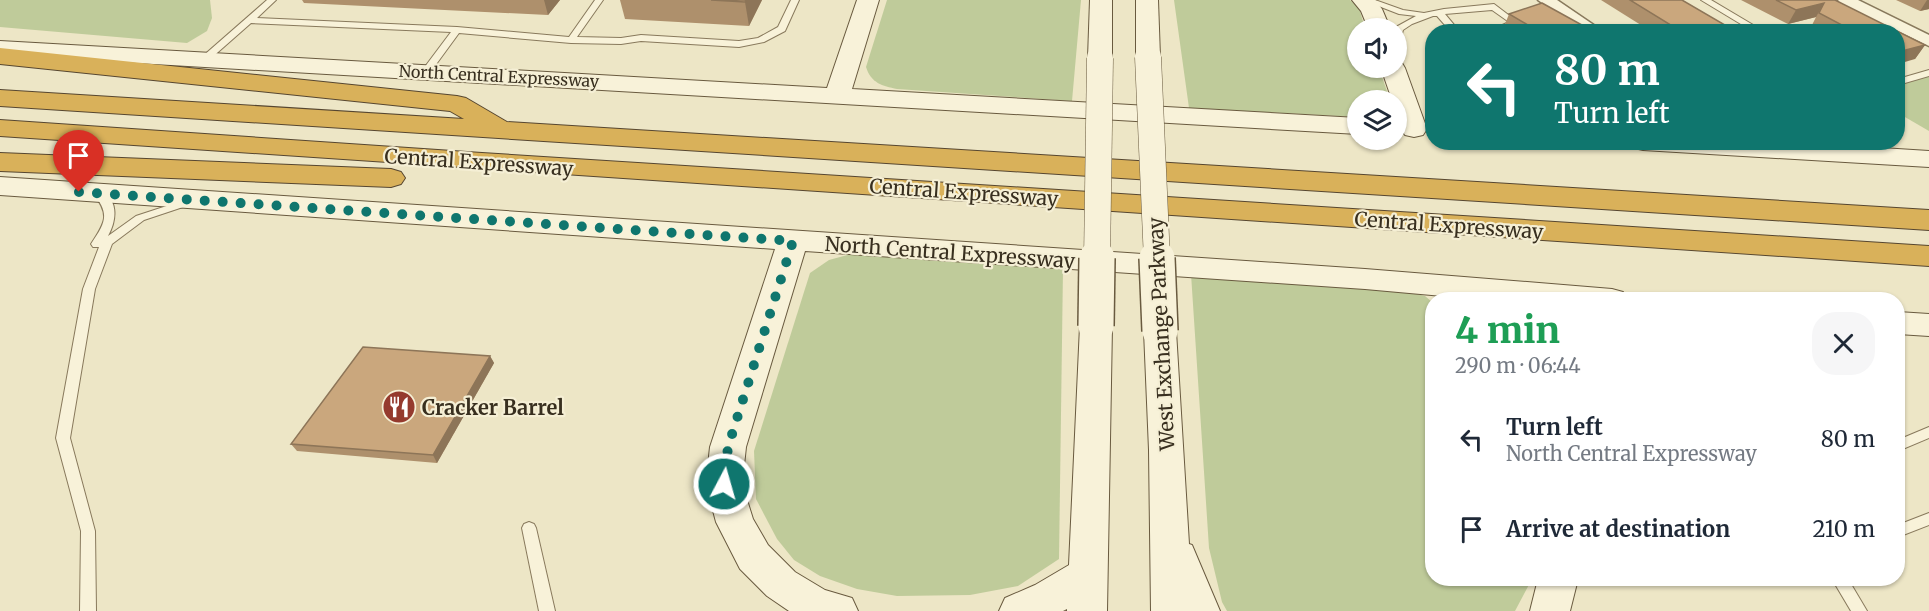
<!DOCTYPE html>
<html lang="en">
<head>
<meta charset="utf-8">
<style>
  :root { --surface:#fff; --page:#f6f6f7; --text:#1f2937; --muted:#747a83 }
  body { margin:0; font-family:Merriweather,serif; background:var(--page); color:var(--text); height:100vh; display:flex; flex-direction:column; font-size:22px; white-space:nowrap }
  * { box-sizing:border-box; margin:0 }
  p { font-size:20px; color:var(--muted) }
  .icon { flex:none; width:33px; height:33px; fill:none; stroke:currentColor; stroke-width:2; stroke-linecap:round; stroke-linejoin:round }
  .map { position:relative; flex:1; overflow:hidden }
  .panel { position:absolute; left:1425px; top:292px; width:480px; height:294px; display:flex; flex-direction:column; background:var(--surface); border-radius:24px; box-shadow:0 2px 4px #0004 }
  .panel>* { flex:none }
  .top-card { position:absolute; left:1425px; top:24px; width:480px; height:126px; border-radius:24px; box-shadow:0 2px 4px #0004; background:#0f766e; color:#fff; overflow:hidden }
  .buttons { position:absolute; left:1347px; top:18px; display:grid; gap:12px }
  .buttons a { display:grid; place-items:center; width:60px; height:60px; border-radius:50%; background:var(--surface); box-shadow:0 2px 4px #0004; font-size:30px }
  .pin { position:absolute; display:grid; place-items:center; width:51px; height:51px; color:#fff; margin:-62px -26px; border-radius:50% 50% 50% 0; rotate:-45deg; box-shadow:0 0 6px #0007 }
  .pin .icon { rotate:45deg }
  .me { position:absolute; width:66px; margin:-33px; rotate:6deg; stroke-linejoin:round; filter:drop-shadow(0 0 4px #0008) }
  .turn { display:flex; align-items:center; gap:21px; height:126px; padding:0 30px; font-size:27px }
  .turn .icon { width:78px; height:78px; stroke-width:2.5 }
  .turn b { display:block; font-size:42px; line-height:51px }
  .round { display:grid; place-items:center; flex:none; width:63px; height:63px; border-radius:24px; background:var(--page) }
  .head { display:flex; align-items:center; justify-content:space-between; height:102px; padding:0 30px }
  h1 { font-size:36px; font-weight:800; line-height:45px; color:#1e9e55 }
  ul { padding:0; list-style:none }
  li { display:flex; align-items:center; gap:18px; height:90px; padding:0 30px }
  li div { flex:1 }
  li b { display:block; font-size:22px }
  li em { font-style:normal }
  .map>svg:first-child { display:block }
  .green { fill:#bfcb9a }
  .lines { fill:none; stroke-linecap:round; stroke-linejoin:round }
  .service-casing { stroke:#88795c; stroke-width:2 }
  .minor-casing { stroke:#88795c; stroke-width:3 }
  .secondary-casing { stroke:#695a3f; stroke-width:2 }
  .motorway-casing { stroke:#564630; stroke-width:2 }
  .service { fill:#f8f2d9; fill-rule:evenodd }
  .minor { fill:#f8f2d9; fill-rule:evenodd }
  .secondary { fill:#f8f2d9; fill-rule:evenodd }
  .motorway { fill:#d9b15a; fill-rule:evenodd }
  .secondary-bridge-far1-casing { stroke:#695a3f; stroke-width:27; stroke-linecap:butt }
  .secondary-bridge-casing { stroke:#695a3f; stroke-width:38; stroke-linecap:butt }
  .secondary-bridge-far1 { stroke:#f8f2d9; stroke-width:26 }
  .secondary-bridge { stroke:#f8f2d9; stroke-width:35 }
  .wall { fill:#ae906c }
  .shaded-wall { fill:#8d7558 }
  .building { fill:#caa77d; stroke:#8d7558; stroke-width:1.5 }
  .route { stroke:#0f766e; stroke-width:10; stroke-dasharray:0 18 }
  .labels { text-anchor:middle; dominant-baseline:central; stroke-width:4.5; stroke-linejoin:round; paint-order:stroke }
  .far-street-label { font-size:16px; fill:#382f1f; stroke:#f5efd5 }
  .street-label { font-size:20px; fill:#382f1f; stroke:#f5efd5 }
  .poi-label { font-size:20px; font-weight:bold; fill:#382f1f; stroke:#f5efd5; text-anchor:start }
</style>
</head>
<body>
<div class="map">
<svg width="1929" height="611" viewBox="0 0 1929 611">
  <rect width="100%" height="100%" fill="#ede6c6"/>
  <g class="green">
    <polygon points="0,0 210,0 212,18 207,31 187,43 0,27"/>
    <path d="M887 0H1081L1072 101 897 89C882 86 871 83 866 67Z"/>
    <polygon points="1174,0 1350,0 1359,8 1365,28 1358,28 1358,68 1379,68 1390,100 1358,100 1357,117 1189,108"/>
    <polygon points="1929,71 1929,131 1898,113 1898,78"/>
    <polygon points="862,251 1063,268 1059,559 1018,586 970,595 897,596 857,589 820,576 794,560 777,539 756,499 754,451 810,273 829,260"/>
    <polygon points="1191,274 1401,290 1425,296 1432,302 1432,579 1532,579 1515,611 1227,611 1222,602 1209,548"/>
  </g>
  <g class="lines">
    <defs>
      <g id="service">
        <polygon points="267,0 276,0 257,18 457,27 569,37 595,0 603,0 577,37 621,38 641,35 739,41 758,38 778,27 791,0 799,0 785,31 764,42 739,47 641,41 621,44 571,43 459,33 429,74 426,75 421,72 451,32 251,23 209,60 203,60 203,56"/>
        <polygon points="1363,0 1375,0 1403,10 1424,13 1444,9 1494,4 1519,23 1500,32 1487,32 1509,22 1492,10 1445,14 1460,32 1451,32 1437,16 1433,16 1412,24 1403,30 1400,41 1396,44 1396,27 1416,16 1399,14"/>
        <polygon points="1701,0 1711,0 1765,32 1754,32"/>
        <polygon points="1929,70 1929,76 1898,85 1898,79"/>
        <path d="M98 190C119 197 117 220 108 236L136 216 185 200 190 203 189 205 144 220 112 244 95 289 70 438 95 531 96 611H80L81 531 56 438 83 289 99 247H93L91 244C106 222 110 214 93 193Z"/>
        <polygon points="1929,427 1929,438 1898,451 1898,440"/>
        <polygon points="1929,513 1929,525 1898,537 1898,525"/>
        <polygon points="529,522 534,524 536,528 555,611 539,611 522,528 524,524"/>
        <polygon points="1832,579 1848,579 1867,611 1851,611"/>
      </g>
      <g id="minor">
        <polygon points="1538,0 1557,0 1604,32 1584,32"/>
        <polygon points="1838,0 1858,0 1929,35 1929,46 1840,3"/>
      </g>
      <g id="secondary">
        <polygon points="857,0 879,0 852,89 1358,118 1358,134 0,55 0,41 827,88"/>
        <polygon points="1090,0 1112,0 1112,58 1108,63 1100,65 1092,63 1088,58"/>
        <polygon points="1136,0 1158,0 1160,57 1156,62 1148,64 1140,62 1136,57"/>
        <polygon points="1352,0 1375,0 1382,9 1390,28 1368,28 1361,11"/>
        <path d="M1396 62 1402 63 1405 68 1427 129 1423 135 1414 137 1405 135C1397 124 1396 113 1396 100H1392L1381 68H1396Z"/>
        <polygon points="1630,142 1786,142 1929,151 1929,167 1643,150 1634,148"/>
        <polygon points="0,177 1365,269 1612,289 1623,292 1628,300 1487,300 1365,289 805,251 746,447 742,484 753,519 768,545 795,572 825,590 852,598 858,611 789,611 767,596 740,569 716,522 706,484 710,447 775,249 0,195"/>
        <polygon points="1898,312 1929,314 1929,336 1898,334"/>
        <polygon points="1096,315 1107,318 1112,326 1107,611 1067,611 1067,609 1063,611 999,611 1005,598 1035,585 1069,565 1080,326 1085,318"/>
        <polygon points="1160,320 1171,323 1176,331 1189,544 1192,545 1220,611 1151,611 1149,450 1144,331 1149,323"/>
        <polygon points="1538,579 1578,579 1570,611 1530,611"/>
      </g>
      <g id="motorway">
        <polygon points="0,48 457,96 466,98 507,122 1929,210 1929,230 0,106 0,90 464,119 450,111 0,64"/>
        <polygon points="0,120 482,153 1929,246 1929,266 0,136"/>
        <polygon points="0,153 391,169 401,172 405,178 401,184 391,187 0,171"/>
      </g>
    </defs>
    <use href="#service" class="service-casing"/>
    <use href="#minor" class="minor-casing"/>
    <use href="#secondary" class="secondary-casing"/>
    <use href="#motorway" class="motorway-casing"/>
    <use href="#service" class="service"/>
    <use href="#minor" class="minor"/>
    <use href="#secondary" class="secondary"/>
    <use href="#motorway" class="motorway"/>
    <defs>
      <g id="secondary-bridge-far1">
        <polyline points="1148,57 1157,260"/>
        <polyline points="1097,260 1100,58"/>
      </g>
      <g id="secondary-bridge">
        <polyline points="1157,258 1160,331"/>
        <polyline points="1096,326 1097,258"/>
      </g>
    </defs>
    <use href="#secondary-bridge-far1" class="secondary-bridge-far1-casing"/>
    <use href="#secondary-bridge" class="secondary-bridge-casing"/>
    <use href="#secondary-bridge-far1" class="secondary-bridge-far1"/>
    <use href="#secondary-bridge" class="secondary-bridge"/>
  </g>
  <g class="wall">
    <polygon points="302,0 560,0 548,15 304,3"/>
    <polygon points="620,0 762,0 749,26 625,19"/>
    <polygon points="1601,0 1682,0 1735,31 1749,32 1652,32"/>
    <polygon points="1741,0 1835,0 1925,45 1915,59 1898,32 1820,32 1811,27 1816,17 1788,24"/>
    <polygon points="1896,0 1929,0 1929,9 1920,11"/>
    <polygon points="1509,14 1591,30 1590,32 1502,32"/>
    <polygon points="490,356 494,363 437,463 297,451 291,444"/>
  </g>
  <g class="shaded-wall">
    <polygon points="544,0 560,0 548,15"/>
    <polygon points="746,0 762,0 749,26 745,2"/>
    <polygon points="1927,0 1929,0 1929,9 1920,11"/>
    <polygon points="1824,3 1816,17 1788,24 1796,10"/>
    <polygon points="1925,45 1915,59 1898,64 1898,52"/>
    <polygon points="490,356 494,363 437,463 433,455"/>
  </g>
  <g class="building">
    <polygon points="711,0 746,0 745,2"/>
    <polygon points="1630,0 1682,0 1735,31 1744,29 1749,32 1682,32"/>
    <polygon points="1776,0 1835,0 1925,45 1898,52 1898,32 1855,32 1819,13 1824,3 1796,10"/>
    <polygon points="1542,3 1591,30 1587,31 1589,32 1516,32 1514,30 1528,25 1509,14"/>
    <polygon points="363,347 490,356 433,455 291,444"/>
  </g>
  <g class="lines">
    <polyline class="route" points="79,192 793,241 728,447 724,484"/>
  </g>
  <defs>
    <symbol id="restaurant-disc" viewBox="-11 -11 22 22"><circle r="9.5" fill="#953a2e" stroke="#f5efd5"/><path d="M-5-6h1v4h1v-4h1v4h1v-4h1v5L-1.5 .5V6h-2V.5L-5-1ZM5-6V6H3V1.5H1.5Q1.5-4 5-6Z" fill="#fff"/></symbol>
  </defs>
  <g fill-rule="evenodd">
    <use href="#restaurant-disc" x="380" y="388" width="38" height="38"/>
  </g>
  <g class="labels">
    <g class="far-street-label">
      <text transform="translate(499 76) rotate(3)">North Central Expressway</text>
    </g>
    <g class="street-label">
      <text transform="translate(479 162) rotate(4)">Central Expressway</text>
      <text transform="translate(964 192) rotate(4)">Central Expressway</text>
      <text transform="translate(1449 225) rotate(4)">Central Expressway</text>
      <text transform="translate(950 252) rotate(4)">North Central Expressway</text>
      <text transform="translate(1161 334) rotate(-93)">West Exchange Parkway</text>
    </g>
    <g class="poi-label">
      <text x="422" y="407">Cracker Barrel</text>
    </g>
  </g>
</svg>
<div class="buttons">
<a><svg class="icon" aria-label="sound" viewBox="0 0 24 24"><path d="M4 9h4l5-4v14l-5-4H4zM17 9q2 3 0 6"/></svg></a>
<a><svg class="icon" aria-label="layers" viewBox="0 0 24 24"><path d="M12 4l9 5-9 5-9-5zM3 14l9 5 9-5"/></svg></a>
</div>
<div class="pin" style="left:79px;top:192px;background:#d93025"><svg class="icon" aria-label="arrive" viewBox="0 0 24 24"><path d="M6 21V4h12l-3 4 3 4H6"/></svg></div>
<svg class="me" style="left:724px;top:484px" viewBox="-20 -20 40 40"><circle r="17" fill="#0f766e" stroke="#fff" stroke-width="3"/><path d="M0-11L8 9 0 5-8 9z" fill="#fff"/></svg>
<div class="top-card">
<div class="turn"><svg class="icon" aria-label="left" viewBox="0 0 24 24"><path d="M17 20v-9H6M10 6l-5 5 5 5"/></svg><div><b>80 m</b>Turn left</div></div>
</div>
<section class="panel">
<div class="head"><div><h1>4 min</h1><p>290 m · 06:44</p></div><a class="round"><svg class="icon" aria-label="close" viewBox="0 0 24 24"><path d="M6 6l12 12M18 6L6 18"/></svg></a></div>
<ul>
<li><svg class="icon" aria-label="left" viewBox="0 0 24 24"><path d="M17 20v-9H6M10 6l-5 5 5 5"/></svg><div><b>Turn left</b><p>North Central Expressway</p></div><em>80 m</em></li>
<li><svg class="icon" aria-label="arrive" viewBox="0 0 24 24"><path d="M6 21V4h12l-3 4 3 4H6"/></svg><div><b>Arrive at destination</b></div><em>210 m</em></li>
</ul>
</section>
</div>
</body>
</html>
